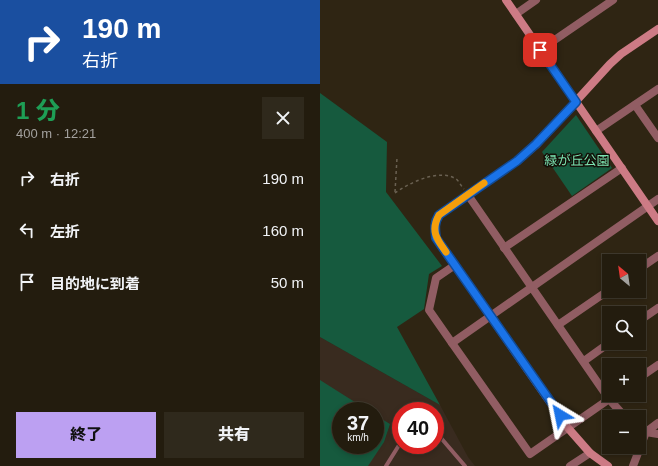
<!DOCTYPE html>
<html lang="ja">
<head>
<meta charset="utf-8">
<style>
  :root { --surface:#231c0e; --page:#2f291c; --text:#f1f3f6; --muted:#a3a19e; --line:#403a2e; --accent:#bca0f2 }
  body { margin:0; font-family:Arial,"Noto Sans JP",sans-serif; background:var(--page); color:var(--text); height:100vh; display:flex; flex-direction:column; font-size:15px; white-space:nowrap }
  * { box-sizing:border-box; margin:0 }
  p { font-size:13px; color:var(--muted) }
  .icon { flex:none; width:22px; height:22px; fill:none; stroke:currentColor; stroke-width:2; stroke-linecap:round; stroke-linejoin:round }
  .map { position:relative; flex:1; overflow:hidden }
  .sheet { display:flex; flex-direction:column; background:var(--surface); width:320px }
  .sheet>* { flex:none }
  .guide { background:#1a4fa0; color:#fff; overflow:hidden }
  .needle { width:26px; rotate:331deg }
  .tools { position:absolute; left:282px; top:254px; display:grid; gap:8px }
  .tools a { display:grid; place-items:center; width:44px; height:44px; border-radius:0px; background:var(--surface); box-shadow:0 2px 6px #0003,0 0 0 1px var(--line); font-size:20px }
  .speed { position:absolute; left:12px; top:402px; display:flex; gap:8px; font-size:20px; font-weight:700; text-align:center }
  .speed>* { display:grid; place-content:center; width:52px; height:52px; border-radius:50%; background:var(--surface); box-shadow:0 2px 6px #0003,0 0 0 1px var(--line); line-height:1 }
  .speed small { font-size:10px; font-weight:400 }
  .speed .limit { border:6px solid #d22; background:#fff; color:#111 }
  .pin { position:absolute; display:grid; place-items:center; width:34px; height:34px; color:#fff; margin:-17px; border-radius:8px; box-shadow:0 2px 6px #0006 }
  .me { position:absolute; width:44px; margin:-22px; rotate:325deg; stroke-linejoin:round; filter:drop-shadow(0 0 3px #0008) }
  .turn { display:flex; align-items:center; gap:14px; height:84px; padding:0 16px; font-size:18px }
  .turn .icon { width:52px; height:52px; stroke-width:2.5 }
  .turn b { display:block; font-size:28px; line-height:34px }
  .round { display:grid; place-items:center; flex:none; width:42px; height:42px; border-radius:0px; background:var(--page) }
  .summary { display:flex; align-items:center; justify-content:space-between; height:68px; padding:0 16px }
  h1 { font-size:24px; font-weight:800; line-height:30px; color:#1e9e55 }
  .cta { display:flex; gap:8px; margin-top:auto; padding:8px 16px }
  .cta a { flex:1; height:46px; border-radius:0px; background:var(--accent); color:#111; font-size:16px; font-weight:800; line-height:46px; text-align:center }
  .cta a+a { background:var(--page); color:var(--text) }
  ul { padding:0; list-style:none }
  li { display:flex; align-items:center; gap:12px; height:52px; padding:0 16px }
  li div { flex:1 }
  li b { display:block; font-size:15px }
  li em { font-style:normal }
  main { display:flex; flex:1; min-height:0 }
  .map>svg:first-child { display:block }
  .commercial { fill:#392b1f; fill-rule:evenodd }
  .green { fill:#165a3e }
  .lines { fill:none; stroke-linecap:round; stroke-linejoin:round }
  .path { stroke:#6a6152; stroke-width:1.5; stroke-dasharray:3 3; stroke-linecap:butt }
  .lane { stroke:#915d63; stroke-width:4 }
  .street { stroke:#915d63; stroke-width:8 }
  .secondary { stroke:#cd7b85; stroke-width:8 }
  .route-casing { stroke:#114b97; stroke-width:10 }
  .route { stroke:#1a73e8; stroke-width:7 }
  .slow { stroke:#f59e0b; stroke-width:7 }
  .labels { text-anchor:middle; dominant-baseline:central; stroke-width:3; stroke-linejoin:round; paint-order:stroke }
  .park-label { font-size:13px; fill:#7ce5b2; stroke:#130f07 }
</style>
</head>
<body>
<main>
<section class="sheet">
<div class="guide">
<div class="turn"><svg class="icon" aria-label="right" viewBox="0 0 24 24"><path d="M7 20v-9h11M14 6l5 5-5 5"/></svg><div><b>190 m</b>右折</div></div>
</div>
<div class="summary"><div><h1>1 分</h1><p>400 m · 12:21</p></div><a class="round"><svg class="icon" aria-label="close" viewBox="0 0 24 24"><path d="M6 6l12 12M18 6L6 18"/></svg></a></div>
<ul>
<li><svg class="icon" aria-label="right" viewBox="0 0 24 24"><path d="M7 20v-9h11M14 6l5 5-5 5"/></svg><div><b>右折</b></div><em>190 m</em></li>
<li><svg class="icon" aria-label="left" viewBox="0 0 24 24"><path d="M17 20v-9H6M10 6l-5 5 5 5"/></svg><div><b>左折</b></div><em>160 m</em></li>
<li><svg class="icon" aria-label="arrive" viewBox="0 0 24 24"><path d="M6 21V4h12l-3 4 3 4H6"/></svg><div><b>目的地に到着</b></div><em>50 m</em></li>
</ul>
<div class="cta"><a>終了</a><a>共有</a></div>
</section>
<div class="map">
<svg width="338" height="466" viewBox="0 0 338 466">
  <rect width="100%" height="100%" fill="#2f2513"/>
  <path class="commercial" d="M0 337 120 405 148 457 155 466H0ZM21 411H55V445H21ZM81 411H115V445H81Z"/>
  <g class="green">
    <polygon points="0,93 67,142 66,192 122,266 109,274 104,309 77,327 120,405 0,337"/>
    <polygon points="256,115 292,168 252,196 222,152"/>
    <polygon points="0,380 49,411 21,411 21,445 55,445 55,415 70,424 64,442 48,466 0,466"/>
  </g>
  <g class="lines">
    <g class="path">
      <polyline points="75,192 77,158"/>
      <path d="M75 193C89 183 119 168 136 179 139 181 141 186 144 189"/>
    </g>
    <g class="lane">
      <polyline points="115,431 145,466"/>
      <polyline points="66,466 81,442"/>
    </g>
    <g class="street">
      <polyline points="196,14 216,0"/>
      <polyline points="220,50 293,0"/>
      <polyline points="315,105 338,138"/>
      <polyline points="276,131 338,89"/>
      <polyline points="148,195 289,399 305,417"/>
      <polyline points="184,248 302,168"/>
      <polyline points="319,269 338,256"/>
      <polyline points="319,321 338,308"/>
      <polyline points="238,325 289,290"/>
      <polyline points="132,343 109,310 116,278 135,265"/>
      <polyline points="264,361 289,343"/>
      <polyline points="319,378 338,365"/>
      <polyline points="295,395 210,454 132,343 338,199"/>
      <polyline points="319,427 326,432 338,434"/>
      <polyline points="250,466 270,453"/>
      <polyline points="313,466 326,432 338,423"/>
    </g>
    <g class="secondary">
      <polyline points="186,0 338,221"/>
      <polyline points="288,466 270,453 248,428 116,238 115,223 119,215 197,161 216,145 290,64 301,54 338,29"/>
    </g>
  </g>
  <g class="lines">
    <defs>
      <path id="route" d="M220 50 256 102 216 144 197 161 119 215C114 223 115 229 116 238L240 415"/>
    </defs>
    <use href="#route" class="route-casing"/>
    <use href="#route" class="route"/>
    <path class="slow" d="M126 252C117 239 110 231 119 215L164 183"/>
  </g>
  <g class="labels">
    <g class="park-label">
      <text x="257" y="160">緑が丘公園</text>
    </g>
  </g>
</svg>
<div class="tools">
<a><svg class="needle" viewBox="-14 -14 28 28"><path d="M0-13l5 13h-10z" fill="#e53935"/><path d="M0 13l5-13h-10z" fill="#a3a19e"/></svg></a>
<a><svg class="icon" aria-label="search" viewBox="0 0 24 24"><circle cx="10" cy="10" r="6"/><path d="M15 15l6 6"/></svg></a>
<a>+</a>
<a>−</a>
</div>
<div class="speed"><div>37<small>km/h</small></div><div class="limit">40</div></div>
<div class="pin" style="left:220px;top:50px;background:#d93025"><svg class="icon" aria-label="arrive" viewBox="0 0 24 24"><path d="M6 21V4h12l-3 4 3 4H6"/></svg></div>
<svg class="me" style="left:240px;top:415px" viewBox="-20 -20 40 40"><path d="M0-17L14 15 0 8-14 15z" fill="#1a73e8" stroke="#fff" stroke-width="4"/></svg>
</div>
</main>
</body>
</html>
